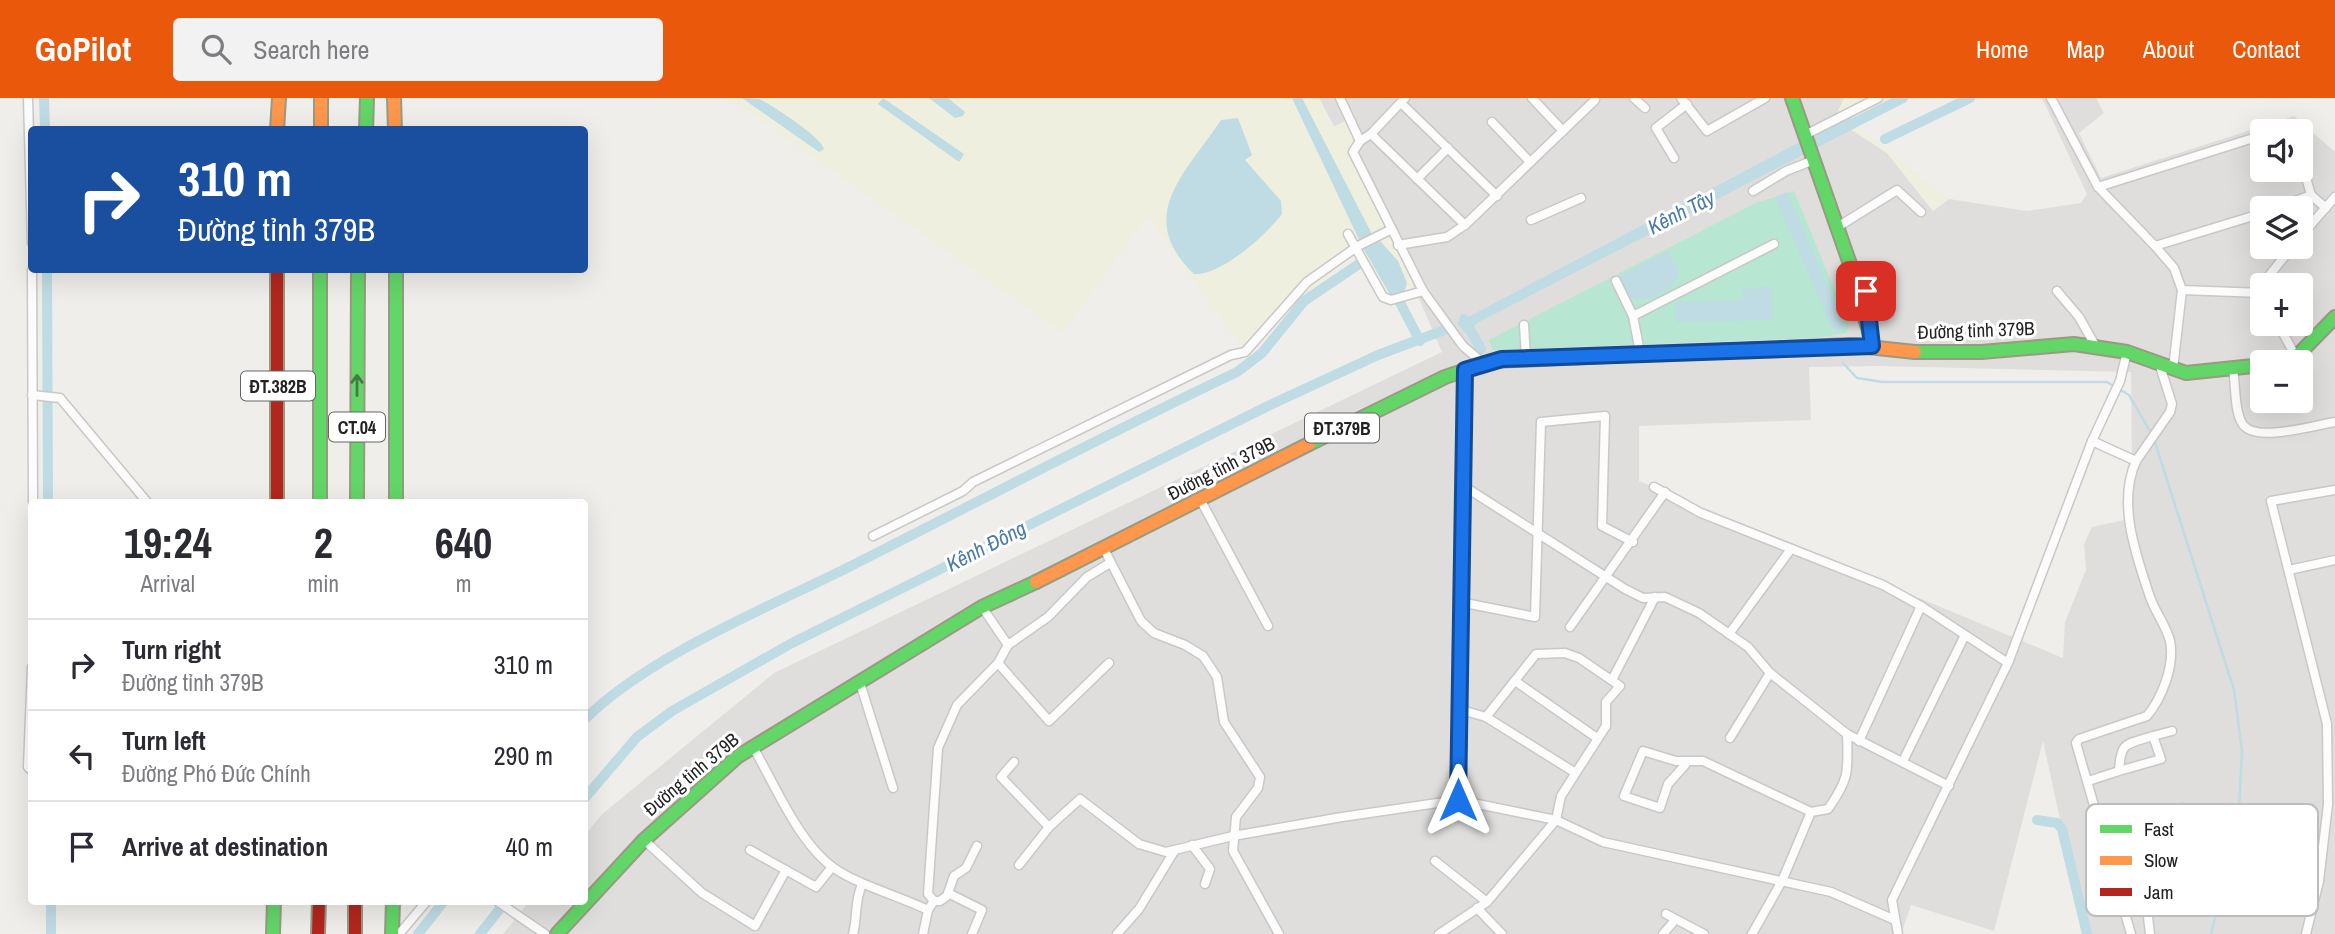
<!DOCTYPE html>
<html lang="en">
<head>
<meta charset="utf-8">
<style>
  :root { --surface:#fff; --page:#f2f2f3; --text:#2b2b33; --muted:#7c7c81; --line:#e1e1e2; --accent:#ea580c }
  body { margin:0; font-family:"Archivo Narrow",sans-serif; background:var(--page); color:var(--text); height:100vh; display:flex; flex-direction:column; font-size:26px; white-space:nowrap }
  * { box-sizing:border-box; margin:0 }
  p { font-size:23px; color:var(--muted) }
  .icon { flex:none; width:38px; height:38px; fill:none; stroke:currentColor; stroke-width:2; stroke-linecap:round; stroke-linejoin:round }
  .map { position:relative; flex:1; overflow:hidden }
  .details { position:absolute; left:28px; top:401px; width:560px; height:406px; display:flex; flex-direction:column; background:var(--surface); border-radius:7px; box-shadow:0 7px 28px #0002 }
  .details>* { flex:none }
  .guide { position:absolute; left:28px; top:28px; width:560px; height:147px; border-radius:7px; box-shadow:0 7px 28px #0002; background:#1a4fa0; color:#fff; overflow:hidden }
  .tools { position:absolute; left:2250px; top:21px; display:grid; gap:14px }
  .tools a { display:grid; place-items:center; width:63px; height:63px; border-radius:7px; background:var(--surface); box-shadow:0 7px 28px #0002; font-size:35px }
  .pin { position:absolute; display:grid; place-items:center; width:60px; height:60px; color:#fff; margin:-30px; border-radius:14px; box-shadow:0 4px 10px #0006 }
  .me { position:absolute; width:77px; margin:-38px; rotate:0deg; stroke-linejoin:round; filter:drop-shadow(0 0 5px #0008) }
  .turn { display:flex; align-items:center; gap:24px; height:147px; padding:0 35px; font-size:32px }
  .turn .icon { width:91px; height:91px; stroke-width:2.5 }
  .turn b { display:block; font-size:49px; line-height:60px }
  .eta { display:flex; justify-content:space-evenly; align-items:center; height:119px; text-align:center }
  .eta b { font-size:42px; font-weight:700; line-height:49px }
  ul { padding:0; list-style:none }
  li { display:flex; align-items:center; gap:21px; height:91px; padding:0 35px; border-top:2px solid var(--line) }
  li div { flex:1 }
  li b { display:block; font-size:26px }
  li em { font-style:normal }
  header { display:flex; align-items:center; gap:42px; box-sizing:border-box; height:98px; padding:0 35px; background:var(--accent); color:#fff }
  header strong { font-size:33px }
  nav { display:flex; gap:38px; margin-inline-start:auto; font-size:24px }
  .search { width:490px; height:63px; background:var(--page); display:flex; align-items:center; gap:18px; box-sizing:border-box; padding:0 24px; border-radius:7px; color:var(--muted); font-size:26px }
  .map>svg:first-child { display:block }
  .residential { fill:#dfdedc; fill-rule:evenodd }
  .farmland { fill:#efefdf }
  .pitch { fill:#b7e6d2 }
  .water { fill:#bfdbe3 }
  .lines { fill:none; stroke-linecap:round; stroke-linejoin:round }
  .stream { stroke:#bfdbe3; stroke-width:2.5 }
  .canal { stroke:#bfdbe3; stroke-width:10 }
  .street-casing { stroke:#c9c8c7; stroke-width:11 }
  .fast-casing { stroke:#999a82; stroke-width:16 }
  .slow-casing { stroke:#999a82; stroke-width:16 }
  .jam-casing { stroke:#999a82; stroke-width:16 }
  .street { stroke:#fdfcfc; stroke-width:8 }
  .fast { stroke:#63d668; stroke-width:12 }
  .slow { stroke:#ff974d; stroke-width:12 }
  .jam { stroke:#b3261e; stroke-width:12 }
  .oneway { stroke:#427c45 }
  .route-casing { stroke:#114b97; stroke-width:18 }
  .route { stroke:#1a73e8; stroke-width:12 }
  .labels { text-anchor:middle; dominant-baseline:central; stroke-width:6; stroke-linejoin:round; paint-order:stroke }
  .shield { fill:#fff; stroke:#646464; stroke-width:2 }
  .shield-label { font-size:18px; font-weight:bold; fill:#222 }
  .street-label { font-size:19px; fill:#222; stroke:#fff }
  .water-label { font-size:21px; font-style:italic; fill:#4a7aab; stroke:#fff }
  .key { fill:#fff; stroke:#bdbdbd; stroke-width:2 }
  .key-label { font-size:19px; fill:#222 }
</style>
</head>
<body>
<header>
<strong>GoPilot</strong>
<div class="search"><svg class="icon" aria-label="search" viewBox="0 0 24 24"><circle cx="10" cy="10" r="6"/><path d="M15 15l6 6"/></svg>Search here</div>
<nav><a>Home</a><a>Map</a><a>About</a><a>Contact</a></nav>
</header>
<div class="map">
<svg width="2335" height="836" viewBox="0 0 2335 836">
  <rect width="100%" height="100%" fill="#f0eeeb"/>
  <path class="residential" d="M1319 0H1844L1835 21 1887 55 1933 113 1949 101 2027 113 2081 105 2087 96 2042 0H2096L2104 15 2079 35 2101 80 2294 18 2335 54V836H2085L2043 643 1994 833 1911 807 1901 836H503L530 803H584L585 737 601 717 774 575 1442 254 1413 187 1417 183ZM2263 33H2301V72H2263ZM2263 110H2301V149H2263ZM2263 187H2301V226H2263ZM2263 264H2301V303H2263ZM1880 268 2131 274 2132 371 2129 421 2092 429 2084 446 2086 472 2065 524 2063 560 1639 383V328L1811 322 1809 269Z"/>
  <g class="farmland">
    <polygon points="728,0 1319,0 1333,29 1349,21 1360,43 1353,54 1418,183 1388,203 1357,152 1245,254 1147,119 1063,235"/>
    <polygon points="1844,0 1903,0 1853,25 1949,101 1933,113 1887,55 1835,21"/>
  </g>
  <polygon class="pitch" points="1794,93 1849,227 1846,235 1815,240 1493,252 1489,242 1756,105"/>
  <g class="water">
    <path d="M742 0C748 0 754 0 759 1 772 7 820 38 824 51L819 54Z"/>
    <polygon points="883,0 964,56 959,64 878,6"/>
    <polygon points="929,0 948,0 965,14 963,18 955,20"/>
    <polygon points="1292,0 1302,0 1376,144 1380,143 1398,163 1407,185 1405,192 1392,200 1363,150"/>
    <polygon points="1849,18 1855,30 1477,225 1467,237 1457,225"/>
    <path d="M1238 20 1252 57 1245 62 1281 103 1282 116C1266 137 1221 178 1194 176 1134 118 1185 76 1221 22Z"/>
    <polygon points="1787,94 1843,224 1843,233 1832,230 1775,99"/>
    <path d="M1668 153 1679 175C1670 195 1650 204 1630 200L1619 179Z"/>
    <polygon points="1771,189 1772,222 1676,224 1676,204 1743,202 1743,190"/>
    <polygon points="2183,704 2187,707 2195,750 2126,763 2114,725 2116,720"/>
  </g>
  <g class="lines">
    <g class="stream">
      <polyline points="1843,265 1857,280 1882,284 2107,284 2129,297 2151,335"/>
      <polyline points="2154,341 2234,592 2242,652 2238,730 2211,836"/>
    </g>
    <g class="canal">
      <polyline points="44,0 45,32"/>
      <polyline points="1842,31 1903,0"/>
      <polyline points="1885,41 1970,0"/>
      <polyline points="47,172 48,404"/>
      <polyline points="1394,193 1420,243"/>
      <polyline points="1464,221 1481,251 1476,253"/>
      <path d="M584 622C648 558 767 510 849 469 978 404 1106 336 1237 274L1262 255 1304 203 1362 164"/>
      <polyline points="584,701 637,639 672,613 792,545 1268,308 1378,257 1447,231"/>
      <polyline points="2037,722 2057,725 2062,731 2087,836"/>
      <polyline points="51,803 51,836"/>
      <polyline points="418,836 444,803"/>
      <polyline points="480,836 506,803"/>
    </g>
    <defs>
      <g id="street">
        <polyline points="28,0 32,145"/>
        <polyline points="1340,0 1360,43 1371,36 1465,127"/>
        <polyline points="1532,0 1563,33"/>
        <polyline points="1634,0 1645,10"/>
        <polyline points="1681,0 1707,33 1765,0"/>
        <polyline points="2051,0 2098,89 2155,148 2263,115"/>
        <polyline points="1401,5 1497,98"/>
        <polyline points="1492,24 1530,64"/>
        <polyline points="2280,33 2285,33"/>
        <polyline points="1371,36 1405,0"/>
        <polyline points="1805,37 1878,0"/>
        <polyline points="1360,43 1353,54 1423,193 1463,248 1484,266"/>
        <polyline points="1674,60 1656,30 1687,6"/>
        <polyline points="1417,81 1448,50"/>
        <polyline points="2098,89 2263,37"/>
        <polyline points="1753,93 1786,73 1809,64"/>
        <polyline points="2311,97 2326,110"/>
        <polyline points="2277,110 2311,97 2301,62"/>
        <polyline points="1531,122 1581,100"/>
        <polyline points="1836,130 1897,92 1921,114"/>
        <polyline points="1348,136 1383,199 1391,202 1423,193"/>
        <polyline points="2301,138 2335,99"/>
        <polyline points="1398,147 1447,139 1465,127 1595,2"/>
        <polyline points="2155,148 2174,170 2182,192 2261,195"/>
        <polyline points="32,172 33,404"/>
        <polyline points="1616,183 1633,218"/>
        <polyline points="2057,193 2079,219 2096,249"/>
        <polyline points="2263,199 2260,189 2292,149"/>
        <polyline points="2278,226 2296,259"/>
        <polyline points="1524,227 1526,260"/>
        <polyline points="1640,254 1633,218 1774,146"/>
        <polyline points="2173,271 2182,192"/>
        <path d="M2233 272C2236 287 2234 312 2242 325 2253 346 2315 327 2335 324"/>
        <polyline points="32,297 60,300 147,404"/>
        <path d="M2092 343 2136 363C2117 405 2136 457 2150 499 2155 514 2166 527 2170 543 2175 567 2162 600 2147 618L2079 641 2076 645 2131 836"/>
        <polyline points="2136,363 2170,314 2172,306 2159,265"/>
        <polyline points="1462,387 1625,491 1643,500 1665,499 1699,515 1748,549 1770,575 1847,636 1949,688"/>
        <polyline points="1654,389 1701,415 1883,487 1921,508 2008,565"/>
        <polyline points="1200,401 1268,528"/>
        <polyline points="873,438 963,393 973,384 1231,257 1245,254 1307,184 1358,148 1390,132"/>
        <polyline points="1104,451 1141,523 1154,535 1185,547 1203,558 1217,579 1224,624 1260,679 1258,690 1236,719 1233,753 1279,836"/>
        <polyline points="2289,472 2335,462"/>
        <polyline points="1460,504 1535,519 1541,324 1605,318 1602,428 1633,444"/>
        <polyline points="982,509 1008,547 998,565 1049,623 1109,565"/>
        <polyline points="1570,529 1665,394"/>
        <polyline points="1729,536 1791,451"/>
        <polyline points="1008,547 1048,519 1087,479 1110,465"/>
        <polyline points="32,569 28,669 32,673"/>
        <polyline points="1612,582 1655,499"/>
        <polyline points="1515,583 1597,640"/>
        <polyline points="860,585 893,690"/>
        <polyline points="1458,611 1486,619 1574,674"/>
        <polyline points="2153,638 2172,633"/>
        <polyline points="1730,640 1770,575"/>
        <polyline points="1859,643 1921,508"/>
        <path d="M753 649C774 685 799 746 834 770 858 787 899 798 928 812L923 836"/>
        <polyline points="1903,663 1965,537"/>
        <polyline points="1014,664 1001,679 1049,729 1080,701 1139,746 1166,754 1233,738 1342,719 1458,702 1556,722 1603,744 1831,794 1895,822"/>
        <polyline points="1685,667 1668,686 1660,710 1624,698 1643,653 1676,663 1703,663 1811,714"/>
        <path d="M2088 683 2119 673C2121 643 2125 647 2153 638L2161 661 2119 673"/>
        <polyline points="1458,702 1465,272"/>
        <polyline points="644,742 702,795 755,828 786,772"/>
        <polyline points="1192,747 1210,771 1205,786"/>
        <polyline points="750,752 816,789 832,769"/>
        <polyline points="1435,763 1487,804"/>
        <polyline points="1019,767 1049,729"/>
        <polyline points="948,795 982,812 972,836"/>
        <polyline points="2119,797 2145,793 2150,836"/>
        <polyline points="497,803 545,836"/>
        <polyline points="934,803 940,803 947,798 954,778 966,770 977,748"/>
        <polyline points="1477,810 1502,836"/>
        <polyline points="928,812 934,803 928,796 938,650 957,607 998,565"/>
        <polyline points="1666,816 1704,836"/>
        <polyline points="399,836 427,803"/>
        <path d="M853 836C858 816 854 806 862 786"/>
        <polyline points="1117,836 1139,811 1175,752"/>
        <polyline points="1439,836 1487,804 1556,722 1561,698 1606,628 1606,604 1620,588 1579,560 1565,555 1536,556 1486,619"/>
        <polyline points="1663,836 1675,822"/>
        <path d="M1752 836 1782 783 1811 714 1828 711C1850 680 1848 673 1847 636"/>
        <polyline points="1898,836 1892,802 2008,565 2092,343 2120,283 2127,254"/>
        <polyline points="2306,836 2319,783 2328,706 2327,626 2271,403 2335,392"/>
      </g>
      <g id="fast">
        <path d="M1792 0 1857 186C1857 207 1870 226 1872 248"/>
        <polyline points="366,32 367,0"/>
        <polyline points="320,172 320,404"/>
        <polyline points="396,172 396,404"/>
        <polyline points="1915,254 1981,254 2074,246 2127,254 2186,275 2263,267"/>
        <polyline points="2273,264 2296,259 2335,219"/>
        <polyline points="1309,346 1445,279 1492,263 1564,260"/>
        <polyline points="357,404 358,172"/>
        <polyline points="273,836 274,803"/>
        <polyline points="392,836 393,803"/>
        <polyline points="557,836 644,742 737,659 982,509 1036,484"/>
      </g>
      <g id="slow">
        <polyline points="321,0 321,32"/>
        <polyline points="394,0 395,32"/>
        <polyline points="277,32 279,0"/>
        <polyline points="1564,260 1849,247 1915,254"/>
        <polyline points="1036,484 1309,346"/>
      </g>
      <g id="jam">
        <polyline points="277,172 277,404"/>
        <polyline points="1857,186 1866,193 1874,213 1869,222"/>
        <polyline points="355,803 355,836"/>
        <polyline points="318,836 319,803"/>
      </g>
    </defs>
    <use href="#street" class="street-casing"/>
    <use href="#fast" class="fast-casing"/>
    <use href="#slow" class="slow-casing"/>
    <use href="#jam" class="jam-casing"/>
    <use href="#street" class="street"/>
    <use href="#fast" class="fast"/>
    <use href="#slow" class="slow"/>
    <use href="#jam" class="jam"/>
  </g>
  <defs><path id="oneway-shaft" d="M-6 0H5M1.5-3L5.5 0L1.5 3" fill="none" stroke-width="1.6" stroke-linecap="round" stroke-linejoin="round" transform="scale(1.75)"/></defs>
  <use class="oneway" href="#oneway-shaft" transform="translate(357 287) rotate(-90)"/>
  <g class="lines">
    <defs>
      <polyline id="route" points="1458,702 1465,272 1502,261 1872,248 1869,222 1874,213 1866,193"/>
    </defs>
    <use href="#route" class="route-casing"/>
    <use href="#route" class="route"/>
  </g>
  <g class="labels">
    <g class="shield">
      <rect x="241" y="273.5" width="74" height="29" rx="5"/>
      <rect x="329" y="314.5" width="56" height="29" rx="5"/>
      <rect x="1305" y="315.5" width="74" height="29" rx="5"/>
    </g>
    <g class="shield-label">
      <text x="278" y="288">ĐT.382B</text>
      <text x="357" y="329">CT.04</text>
      <text x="1342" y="330">ĐT.379B</text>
    </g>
    <g class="street-label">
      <text transform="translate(1976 232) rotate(-2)">Đường tỉnh 379B</text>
      <text transform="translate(1221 370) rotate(-27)">Đường tỉnh 379B</text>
      <text transform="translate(691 676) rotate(-40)">Đường tỉnh 379B</text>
    </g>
    <g class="water-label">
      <text transform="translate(1681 114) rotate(-27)">Kênh Tây</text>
      <text transform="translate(986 448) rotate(-27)">Kênh Đông</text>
    </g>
  </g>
  <rect x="2086" y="706" width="232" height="112" rx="10" class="key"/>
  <rect x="2100" y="727" width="32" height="8" fill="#63d668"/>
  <rect x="2100" y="758" width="32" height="9" fill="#ff974d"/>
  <rect x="2100" y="790" width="32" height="8" fill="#b3261e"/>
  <g class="key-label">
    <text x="2144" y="738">Fast</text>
    <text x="2144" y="769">Slow</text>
    <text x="2144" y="801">Jam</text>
  </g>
</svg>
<div class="tools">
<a><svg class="icon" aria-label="sound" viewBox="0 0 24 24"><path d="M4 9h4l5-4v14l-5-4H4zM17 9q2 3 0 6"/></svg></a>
<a><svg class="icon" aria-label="layers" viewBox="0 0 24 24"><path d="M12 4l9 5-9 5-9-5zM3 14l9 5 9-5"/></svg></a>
<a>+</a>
<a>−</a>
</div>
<div class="pin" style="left:1866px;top:193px;background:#d93025"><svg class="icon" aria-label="arrive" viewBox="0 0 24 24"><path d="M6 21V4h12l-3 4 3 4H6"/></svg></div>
<svg class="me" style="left:1458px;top:702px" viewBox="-20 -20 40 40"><path d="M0-17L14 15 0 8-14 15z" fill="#1a73e8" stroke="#fff" stroke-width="4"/></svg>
<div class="guide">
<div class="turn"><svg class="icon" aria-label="right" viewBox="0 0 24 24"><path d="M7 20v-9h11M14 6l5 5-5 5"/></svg><div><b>310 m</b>Đường tỉnh 379B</div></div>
</div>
<section class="details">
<div class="eta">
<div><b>19:24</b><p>Arrival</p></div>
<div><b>2</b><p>min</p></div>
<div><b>640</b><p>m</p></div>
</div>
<ul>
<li><svg class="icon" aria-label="right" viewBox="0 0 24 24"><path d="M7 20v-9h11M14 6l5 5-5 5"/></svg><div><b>Turn right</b><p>Đường tỉnh 379B</p></div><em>310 m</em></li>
<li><svg class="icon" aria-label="left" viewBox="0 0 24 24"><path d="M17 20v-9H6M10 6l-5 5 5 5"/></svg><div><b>Turn left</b><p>Đường Phó Đức Chính</p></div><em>290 m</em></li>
<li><svg class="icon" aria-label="arrive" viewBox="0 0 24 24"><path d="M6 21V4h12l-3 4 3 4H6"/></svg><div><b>Arrive at destination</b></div><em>40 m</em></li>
</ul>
</section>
</div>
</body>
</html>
